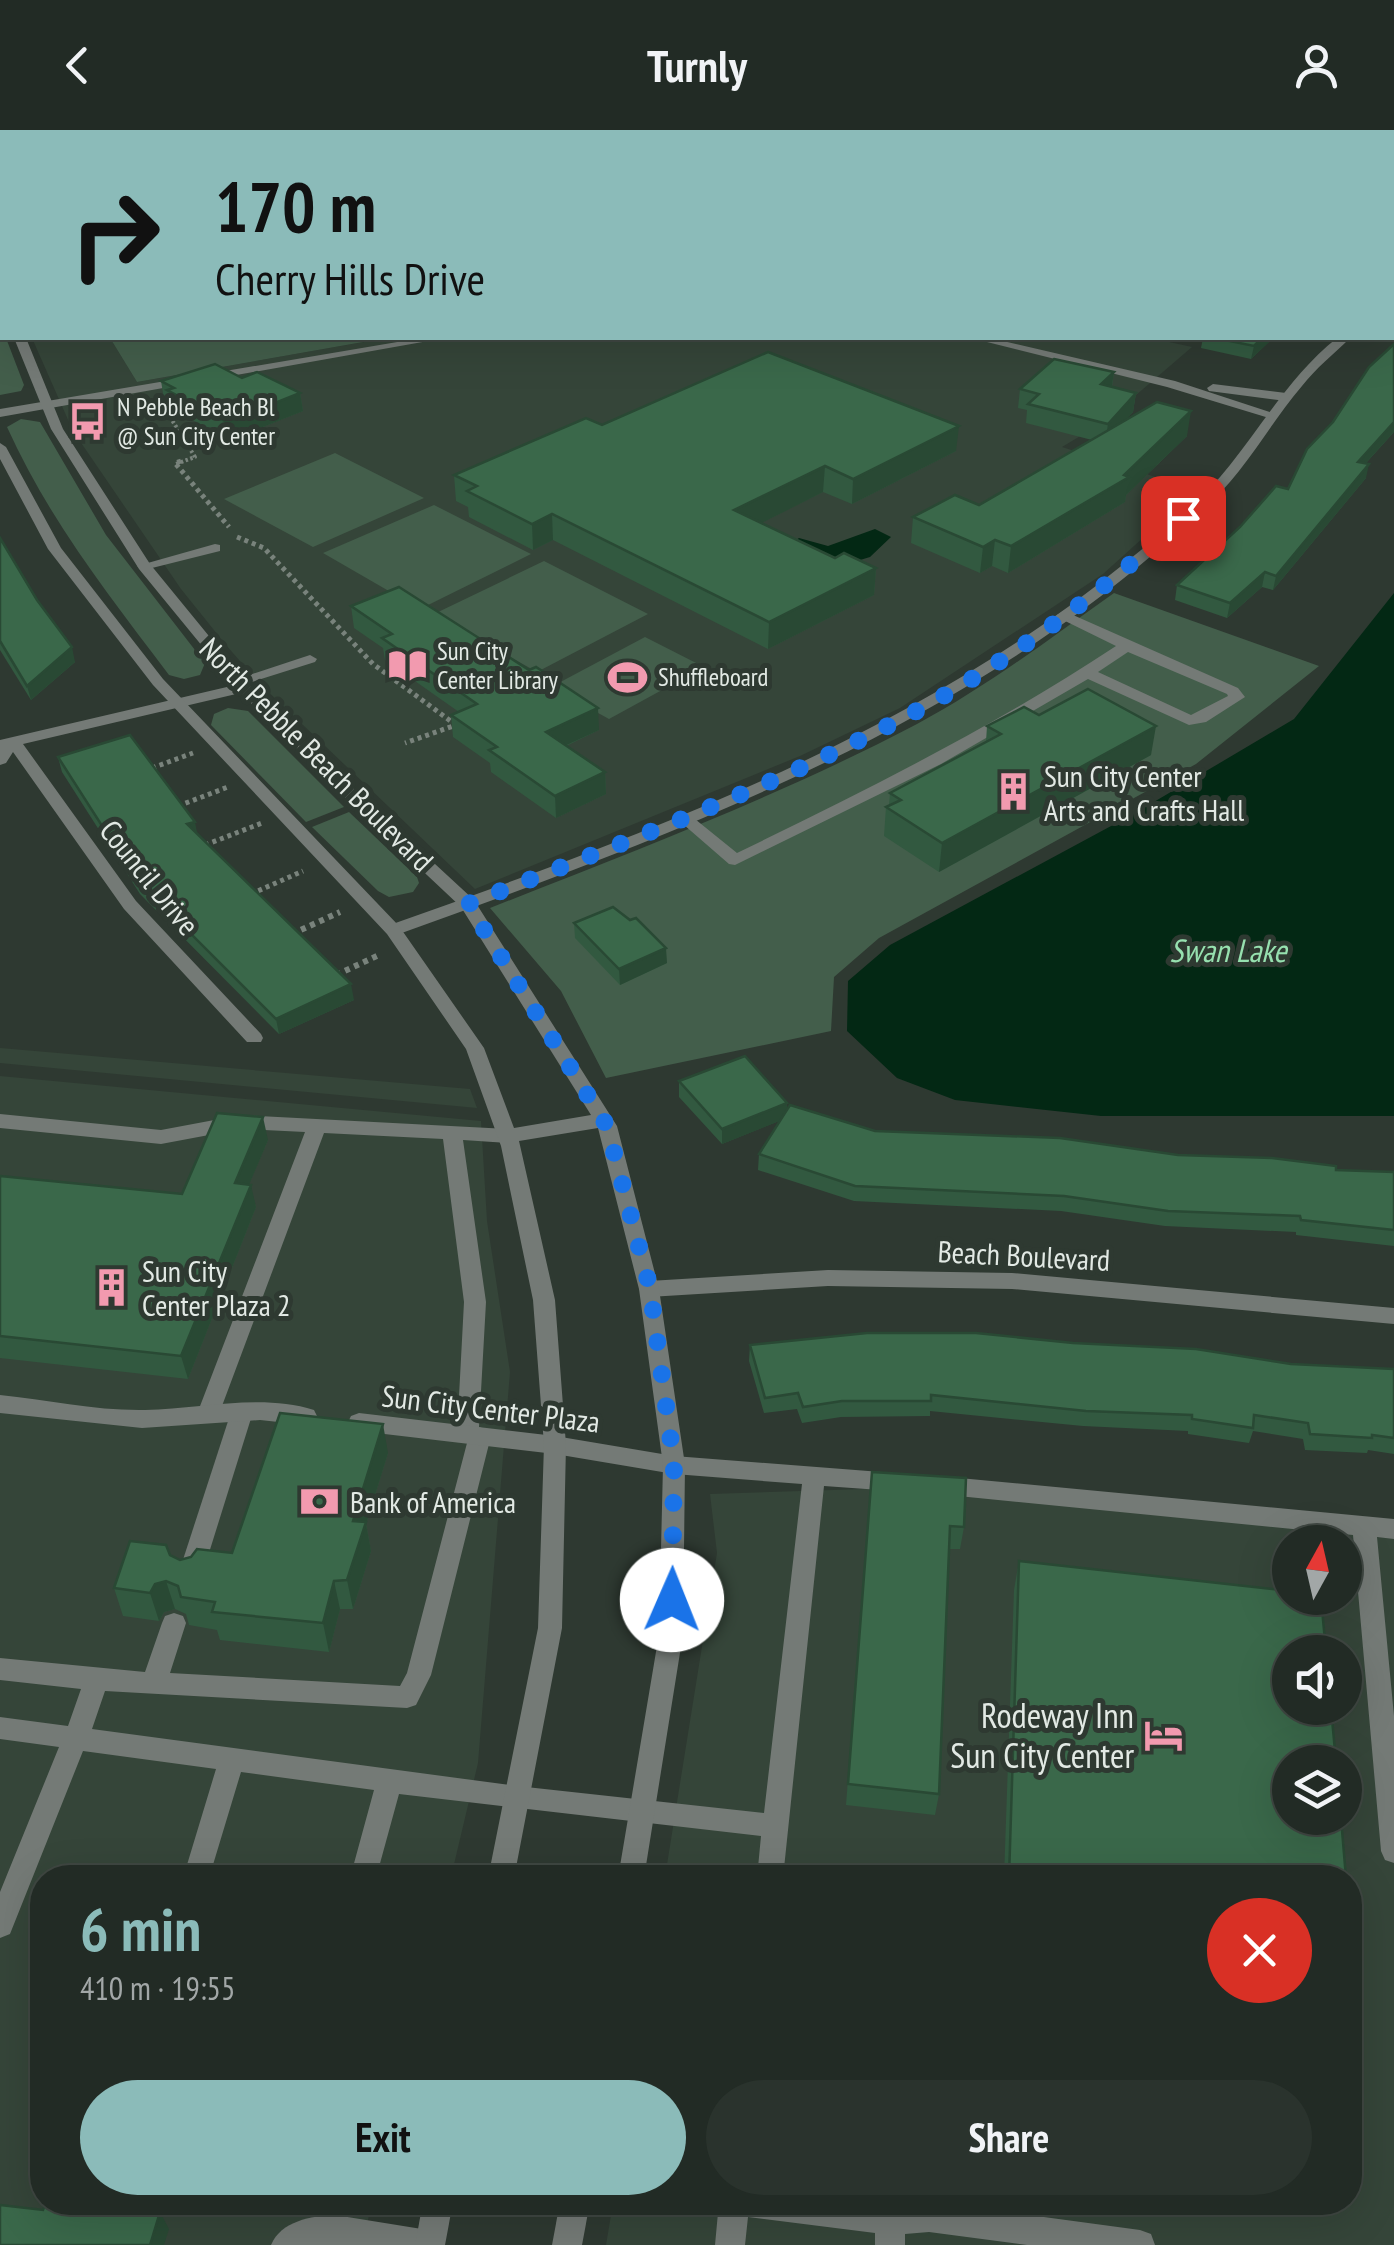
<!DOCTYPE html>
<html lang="en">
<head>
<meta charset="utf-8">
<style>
  :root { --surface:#222b25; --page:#2a332d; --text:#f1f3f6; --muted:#a2a7a7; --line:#3f4742; --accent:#8bbbb9 }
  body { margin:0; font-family:"PT Sans Narrow",sans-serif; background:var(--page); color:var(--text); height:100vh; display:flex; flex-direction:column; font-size:38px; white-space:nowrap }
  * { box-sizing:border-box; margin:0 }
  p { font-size:32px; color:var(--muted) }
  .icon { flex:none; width:55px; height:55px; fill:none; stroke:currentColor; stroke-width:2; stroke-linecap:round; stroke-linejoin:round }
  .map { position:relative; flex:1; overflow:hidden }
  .panel { position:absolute; left:30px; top:1735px; width:1332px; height:350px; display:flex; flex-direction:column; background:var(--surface); border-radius:40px; box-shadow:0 10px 40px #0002,0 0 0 2px var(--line) }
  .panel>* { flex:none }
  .top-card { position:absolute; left:0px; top:0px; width:1395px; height:210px; box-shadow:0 10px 40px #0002,0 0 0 2px var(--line); background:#8bbbb9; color:#111; overflow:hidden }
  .needle { width:65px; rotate:8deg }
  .controls { position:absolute; left:1272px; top:1395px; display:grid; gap:20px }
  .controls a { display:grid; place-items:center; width:90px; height:90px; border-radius:50%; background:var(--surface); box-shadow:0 10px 40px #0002,0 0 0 2px var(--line); font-size:50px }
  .pin { position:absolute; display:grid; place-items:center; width:85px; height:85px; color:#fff; margin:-42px; border-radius:20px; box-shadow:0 5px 15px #0006 }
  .me { position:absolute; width:110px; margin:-55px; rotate:1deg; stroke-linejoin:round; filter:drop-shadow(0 0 8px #0008) }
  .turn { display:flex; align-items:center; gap:35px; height:210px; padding:0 50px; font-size:45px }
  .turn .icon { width:130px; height:130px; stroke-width:2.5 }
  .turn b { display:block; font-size:70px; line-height:85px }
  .round { display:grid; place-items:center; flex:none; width:105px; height:105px; border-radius:52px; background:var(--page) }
  .head { display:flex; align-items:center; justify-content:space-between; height:170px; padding:0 50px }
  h1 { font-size:60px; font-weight:800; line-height:75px; color:var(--accent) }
  .primary-button { display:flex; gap:20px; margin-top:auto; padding:20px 50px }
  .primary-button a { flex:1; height:115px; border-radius:60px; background:var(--accent); color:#111; font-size:40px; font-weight:800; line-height:115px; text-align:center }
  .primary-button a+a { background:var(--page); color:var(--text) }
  header { display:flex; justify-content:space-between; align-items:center; height:130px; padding:0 50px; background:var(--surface); font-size:45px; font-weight:800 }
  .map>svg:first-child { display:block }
  .built { fill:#354539; fill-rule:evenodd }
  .green { fill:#435e4b }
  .water { fill:#032814 }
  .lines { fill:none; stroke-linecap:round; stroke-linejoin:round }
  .path-far2 { stroke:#79837c; stroke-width:4; stroke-dasharray:2.5 2.5; stroke-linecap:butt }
  .path-far1 { stroke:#79837c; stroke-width:5; stroke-dasharray:4 4; stroke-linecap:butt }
  .path { stroke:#79837c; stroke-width:6; stroke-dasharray:5 5; stroke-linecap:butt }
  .service { fill:#747a76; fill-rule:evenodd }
  .minor { fill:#747a76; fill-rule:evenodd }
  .tertiary { fill:#747a76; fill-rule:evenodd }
  .wall { fill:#325940 }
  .shaded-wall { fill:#294934 }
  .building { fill:#3a684a; stroke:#294934; stroke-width:2.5 }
  .route { stroke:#1a73e8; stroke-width:18; stroke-dasharray:0 32.4 }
  .labels { text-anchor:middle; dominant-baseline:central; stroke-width:10; stroke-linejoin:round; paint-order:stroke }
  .far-poi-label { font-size:25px; fill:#e2e9e4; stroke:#2e3931; text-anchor:start }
  .street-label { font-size:30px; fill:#e2e9e4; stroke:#2e3931 }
  .poi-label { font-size:30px; fill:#e2e9e4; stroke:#2e3931; text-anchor:start }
  .water-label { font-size:32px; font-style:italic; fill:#96e0af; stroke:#2e3931 }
  .near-poi-label { font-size:35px; fill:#e2e9e4; stroke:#2e3931; text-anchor:end }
</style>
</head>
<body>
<header><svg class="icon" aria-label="back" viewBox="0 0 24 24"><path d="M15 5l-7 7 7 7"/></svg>Turnly<svg class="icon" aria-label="person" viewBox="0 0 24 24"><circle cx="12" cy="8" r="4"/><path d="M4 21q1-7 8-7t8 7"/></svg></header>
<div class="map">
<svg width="1394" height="2115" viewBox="0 0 1394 2115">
  <rect width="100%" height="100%" fill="#2e3931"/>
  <g class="built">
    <polygon points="32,208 110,208 137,252 386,208 1151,208 1192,217 1107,290 1062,317 1196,360 1103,444 900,578 800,626 475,759 259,553 226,515 181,459 73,301"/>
    <polygon points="0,918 470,959 477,978 0,933"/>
    <polygon points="0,946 481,991 487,1091 510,1242 478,1633 451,1747 42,1748 42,2072 372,2073 362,2115 0,2115"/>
    <path d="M958 1356 1394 1402V2115H606L613 2073 1350 2072V1748L665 1747 717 1423 710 1364ZM1290 1412H1345V1468H1290ZM1290 1522H1345V1578H1290ZM1290 1632H1345V1688H1290Z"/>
  </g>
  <g class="green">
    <polygon points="250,0 918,0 920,2 242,2"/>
    <polygon points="0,184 2,208 6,208 24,255 21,261 0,265"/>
    <polygon points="110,208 386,208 137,252"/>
    <path d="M21 289 40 292 106 405 205 533 200 545 184 549 169 545C108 464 49 390 7 297Z"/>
    <polygon points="335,323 424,368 313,417 224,369"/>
    <polygon points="434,375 531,424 420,479 323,423"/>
    <polygon points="544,431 648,484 537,542 434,484"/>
    <path d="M1114 463 1319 536 1196 634 879 808 834 847 831 901 606 948 561 861 490 778C634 721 780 666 917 594 986 557 1051 508 1114 463Z"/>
    <polygon points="645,507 704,537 609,589 551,557"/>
    <polygon points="228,578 248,581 344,677 306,692 211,595 214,584"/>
    <polygon points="349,682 417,747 419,753 413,762 389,767 378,761 312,697"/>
  </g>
  <g class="water">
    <polygon points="875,399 891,407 870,427 827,440 783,419 799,408 828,416"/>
    <polygon points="1394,463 1394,986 1101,986 955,970 897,948 847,901 848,851 890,815 1137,682 1294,589"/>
  </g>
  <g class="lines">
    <polyline class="path-far2" points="162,274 195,327 176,334"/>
    <g class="path-far1">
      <polyline points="181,331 175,333 229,397"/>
      <polyline points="237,407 264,418 373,534 456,595 405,613"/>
      <polyline points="152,638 193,623"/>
      <polyline points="178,676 228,657"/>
      <polyline points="205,715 262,693"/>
      <polyline points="251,764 303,741"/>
    </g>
    <g class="path">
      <polyline points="292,804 340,782"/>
      <polyline points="336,845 379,825"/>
    </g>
    <g class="service">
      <polygon points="421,208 445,208 0,287 0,279"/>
      <polygon points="971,208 990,208 1175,251 1279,285 1269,288 1167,257"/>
      <polygon points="1213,254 1286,263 1292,267 1286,271 1209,261 1207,258"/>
      <polygon points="215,414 220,415 220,421 144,440 137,436"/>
      <path d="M1064 481 1238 558 1245 567 1206 592 1189 595 1088 549 941 634 735 735 729 734 676 688 678 685H690L737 723C867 660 995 596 1116 516L1059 488 1057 485ZM1128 522 1227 564 1228 566 1191 585 1098 542Z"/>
      <polygon points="310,525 317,529 315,532 239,556 231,551"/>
      <polygon points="0,984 161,1000 241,985 508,999 518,1006 508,1013 463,1010 486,1172 479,1297 488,1300 491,1306 431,1545 416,1575 407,1578 105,1561 92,1599 517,1656 764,1683 802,1354 674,1344 666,1341 663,1335 666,1329 674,1326 894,1343 902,1345 905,1352 902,1359 894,1361 824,1356 783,1748 757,1748 761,1706 399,1664 376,1748 350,1748 374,1660 241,1642 209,1748 183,1748 216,1639 83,1621 10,1804 0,1808 0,1762 59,1617 0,1609 0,1587 68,1596 81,1559 0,1550 0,1528 145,1542 162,1493 165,1486 174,1483 183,1486 186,1493 170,1543 400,1556 407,1543 467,1313 460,1310 457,1304 464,1172 443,1009 324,1003 219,1284 216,1290 208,1293 200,1290 197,1284 305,1002 241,999 161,1014 0,998"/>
      <polygon points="242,1273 250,1276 253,1282 203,1442 199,1449 191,1452 183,1449 179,1442 231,1282 234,1276"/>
      <polygon points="938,1346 1394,1389 1394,1409 1377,1407 1394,1586 1394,1733 1385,1730 1381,1721 1353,1405 938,1364 930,1362 927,1355 930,1348"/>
      <polygon points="719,2072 891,2075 932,2072 1140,2100 1151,2104 1155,2115 1027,2115 929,2102 905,2104 905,2115 875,2115 875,2103 748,2087 745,2115 715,2115"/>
      <path d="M335 2085 428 2100 439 2104 443 2115H271C281 2091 311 2086 335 2085Z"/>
    </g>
    <g class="minor">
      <polygon points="1392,168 1394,168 1392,175"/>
      <path d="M1337 208H1350C1334 224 1316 238 1302 256 1279 283 1261 313 1239 341 1222 363 1201 382 1181 400 960 599 675 705 399 804L393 805 384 800 387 796C644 705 911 608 1125 433 1162 403 1201 372 1230 335 1265 291 1293 243 1337 208Z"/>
      <polygon points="244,553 252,558 249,561 23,614 136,771 261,904 263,908 261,912 247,912 124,779 13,622 6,633 0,635 0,610"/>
      <polygon points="828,1140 1012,1143 1394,1178 1394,1194 1012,1159 828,1156 649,1167 642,1164 639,1159 642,1154 649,1151"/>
      <path d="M0 1265C47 1270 98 1281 145 1280 200 1279 261 1263 314 1280L317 1286 314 1292 306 1295 260 1290 142 1298 0 1283Z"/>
      <polygon points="359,1283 555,1306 674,1326 682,1329 685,1335 682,1341 674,1344 555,1324 359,1301 351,1298 348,1292 351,1286"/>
    </g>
    <g class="tertiary">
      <polygon points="3,0 13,0 2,3"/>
      <rect x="0" y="33" width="2" height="115"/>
      <polygon points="14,208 26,208 63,299 150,434 249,555 356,661 474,770 617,996 659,1159 685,1335 683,1504 644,1748 618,1748 659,1504 663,1335 639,1159 598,998 519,1011 555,1170 566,1315 562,1498 514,1748 488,1748 538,1498 544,1315 533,1170 501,1016 466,919 387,804 153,555 48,419 0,329 0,313 6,317 61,418 163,549 399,796 484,918 514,998 591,985 461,777 344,667 239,561 139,439 51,299"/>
      <polygon points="423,2072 453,2072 445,2115 415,2115"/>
      <polygon points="560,2072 590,2072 582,2115 552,2115"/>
    </g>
  </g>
  <g class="wall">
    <polygon points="46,0 105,0 61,2 46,2"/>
    <polygon points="1203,208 1273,208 1251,229 1201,218"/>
    <polygon points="1114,242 1112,257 1136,263 1133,282 1125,290 1187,306 1126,365 1125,372 1008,443 992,436 980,443 911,413 913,387 979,375 1092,310 1026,293 1027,280 1018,278 1020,259"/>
    <polygon points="242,248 300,263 303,281 230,310 170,278 169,271 164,269 161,251"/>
    <polygon points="602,295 956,321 852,374 823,362 761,393 835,428 876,438 874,465 768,519 553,410 533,420 469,387 468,377 456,371 454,345"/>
    <polygon points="1394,302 1366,333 1366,348 1273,460 1262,457 1227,488 1175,470 1177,455 1288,359"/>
    <polygon points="0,408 75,532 31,570 0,520"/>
    <polygon points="351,476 599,600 566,616 605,642 606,664 556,688 491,642 490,633 453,607 451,585 459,582 385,530 383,518 354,498"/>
    <polygon points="1039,585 1151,625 939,742 884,706 886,677 889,675 890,663 986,612 987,596"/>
    <polygon points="58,627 197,705 354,870 279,904 140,764 62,642"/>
    <polygon points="574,793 667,833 620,855 575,808"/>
    <polygon points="679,951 787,973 787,979 875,1001 1178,1025 1336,1040 1394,1042 1394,1116 1296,1105 1296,1102 1165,1096 1061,1081 854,1071 758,1040 759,1024 779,991 722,1014 679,967"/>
    <polygon points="268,1010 249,1054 256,1077 188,1249 0,1228 0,1046 182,1064"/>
    <polygon points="1073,1213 1291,1234 1394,1239 1394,1324 1368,1320 1367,1323 1305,1320 1303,1309 1253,1301 1249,1313 1188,1304 1188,1301 1083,1296 930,1281 930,1286 841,1287 802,1293 797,1279 764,1283 749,1231 750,1215"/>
    <polygon points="388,1323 366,1394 371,1421 353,1479 340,1479 329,1522 220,1510 217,1500 189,1495 186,1484 175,1479 164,1482 159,1491 123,1486 114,1458 170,1425 180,1430 232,1423"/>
    <polygon points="872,1342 964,1397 960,1419 949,1419 939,1664 935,1685 846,1675"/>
    <polygon points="1019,1431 1346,1748 1004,1748 1014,1460"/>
  </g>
  <g class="shaded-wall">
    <polygon points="1262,208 1273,208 1251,229 1254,216"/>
    <polygon points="1114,242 1111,261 1101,254"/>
    <polygon points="300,263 303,281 230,310 227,292"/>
    <polygon points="1136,263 1133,282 1105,313 1108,294"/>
    <polygon points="1191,281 1187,306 1126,365 1125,372 1008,443 1011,416 1124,345"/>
    <polygon points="1394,292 1394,302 1354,346 1358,332"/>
    <polygon points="959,296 956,321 852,374 853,349"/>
    <polygon points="1369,334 1366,348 1273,460 1276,446"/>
    <polygon points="825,336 823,362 734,407 734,380"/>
    <polygon points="552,384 553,410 533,420 532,394"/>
    <polygon points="995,410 992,436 980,443 983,417"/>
    <polygon points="876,438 874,465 768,519 769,492"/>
    <polygon points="1265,442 1262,457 1227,488 1230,473"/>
    <polygon points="72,517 75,532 31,570 27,556"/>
    <polygon points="598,578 599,600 547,624 546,602"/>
    <polygon points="1156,596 1151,625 939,742 942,713"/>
    <polygon points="605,642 606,664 556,688 555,666"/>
    <polygon points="195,692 198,707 187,694"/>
    <polygon points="666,818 667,833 620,855 619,839"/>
    <polygon points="351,854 354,870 279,904 276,889"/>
    <polygon points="787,973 787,988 722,1014 722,999"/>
    <polygon points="263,987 268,1010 240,1076 235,1053"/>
    <polygon points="251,1055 256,1077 188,1249 181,1226"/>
    <polygon points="383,1294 388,1323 366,1394 371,1421 353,1479 347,1450 353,1391"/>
    <polygon points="166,1451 175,1479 164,1482 159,1491 150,1463 155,1454"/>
    <polygon points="334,1451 340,1479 329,1522 323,1493"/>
    <polygon points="160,2082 169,2099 164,2115 150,2115"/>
  </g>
  <g class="building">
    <polygon points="1370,0 1394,0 1394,102 1392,103 1392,2 1371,2"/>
    <polygon points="1215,208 1262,208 1254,216"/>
    <polygon points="1394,214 1394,292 1358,332 1369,334 1276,446 1265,442 1230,473 1177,455 1240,397 1276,356 1288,359 1307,319 1333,292 1369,237"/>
    <polygon points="768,222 959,296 853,349 825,336 734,380 835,428 844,423 876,438 769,492 552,384 532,394 467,361 477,356 454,345 586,288 602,295"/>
    <polygon points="1054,229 1114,242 1101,254 1136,263 1108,294 1028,274 1039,264 1020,259"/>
    <polygon points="215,234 242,248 257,242 300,263 227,292 167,260 174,258 161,251"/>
    <polygon points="1157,272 1191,281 1124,345 1129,347 1011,416 995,410 983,417 913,387 955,365 979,375"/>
    <polygon points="0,408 37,470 72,517 27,556 0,511"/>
    <polygon points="399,457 529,540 536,537 598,578 546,602 605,642 555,666 489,620 497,617 451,585 477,574 382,508 392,504 351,476"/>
    <polygon points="1088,559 1156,596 942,713 886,677 901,670 890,663 1001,604 987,596 1024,577 1039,585"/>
    <polygon points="130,605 195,692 187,694 351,854 276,889 136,749 58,627"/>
    <polygon points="613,777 630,790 636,788 666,818 619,839 574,793"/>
    <polygon points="745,926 787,973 722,999 679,951"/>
    <polygon points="790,975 875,1001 1060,1008 1178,1025 1272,1028 1336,1036 1336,1040 1394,1042 1394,1100 1301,1090 1300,1086 1168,1081 1064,1066 855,1056 759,1024"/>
    <polygon points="217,983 263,987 235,1053 251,1055 181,1226 0,1206 0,1046 182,1064"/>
    <polygon points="867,1203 976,1203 1073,1213 1196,1219 1291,1234 1394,1239 1394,1308 1372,1305 1372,1308 1310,1304 1308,1293 1254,1285 1253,1298 1192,1289 1192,1285 1086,1281 931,1265 931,1271 842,1271 803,1277 798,1263 765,1268 750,1215"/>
    <polygon points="280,1283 383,1294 353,1391 366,1392 347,1450 334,1451 323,1493 212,1482 215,1472 181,1467 178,1456 166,1451 155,1454 150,1463 114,1458 130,1411 166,1415 170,1425 180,1430 191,1427 197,1419 232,1423"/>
    <polygon points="872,1342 966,1348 964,1397 950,1396 939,1664 848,1654"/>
    <polygon points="1019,1431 1290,1461 1290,1468 1321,1468 1326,1522 1290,1522 1290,1578 1331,1578 1336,1632 1290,1632 1290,1688 1341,1688 1346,1748 1009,1748"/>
    <polygon points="863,1741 914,1748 862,1748"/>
    <polygon points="1350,1791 1353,1821 1350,1821"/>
    <polygon points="46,2072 105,2072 105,2075 160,2082 150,2115 0,2115 0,2075 43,2080"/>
  </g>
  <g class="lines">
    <path class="route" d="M672 1470 674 1334 650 1158 607 996 468 774C616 715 766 660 907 586 1003 536 1104 461 1183 388"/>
  </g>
  <defs>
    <symbol id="bus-bare" viewBox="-9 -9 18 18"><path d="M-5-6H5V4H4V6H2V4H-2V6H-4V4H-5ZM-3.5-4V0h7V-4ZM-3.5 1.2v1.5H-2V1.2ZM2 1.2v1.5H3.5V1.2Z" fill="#f29aaf" stroke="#2e3931" stroke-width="2.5" paint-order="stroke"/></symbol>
    <symbol id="library-bare" viewBox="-9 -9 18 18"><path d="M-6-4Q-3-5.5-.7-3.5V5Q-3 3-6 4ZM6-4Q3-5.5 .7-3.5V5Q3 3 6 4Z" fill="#f29aaf" stroke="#2e3931" stroke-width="2.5" paint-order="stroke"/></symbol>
    <symbol id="stadium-bare" viewBox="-9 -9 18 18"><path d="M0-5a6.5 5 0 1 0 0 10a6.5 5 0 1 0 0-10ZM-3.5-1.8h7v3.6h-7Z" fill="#f29aaf" stroke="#2e3931" stroke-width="2.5" paint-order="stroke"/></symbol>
    <symbol id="building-bare" viewBox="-9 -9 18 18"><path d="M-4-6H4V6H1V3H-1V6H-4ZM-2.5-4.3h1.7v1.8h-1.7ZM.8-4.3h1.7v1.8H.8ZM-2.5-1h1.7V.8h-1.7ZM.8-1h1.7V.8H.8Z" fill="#f29aaf" stroke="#2e3931" stroke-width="2.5" paint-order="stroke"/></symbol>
    <symbol id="bank-bare" viewBox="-9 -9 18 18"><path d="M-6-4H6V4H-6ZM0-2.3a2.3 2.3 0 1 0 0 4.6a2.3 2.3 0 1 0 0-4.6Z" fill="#f29aaf" stroke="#2e3931" stroke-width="2.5" paint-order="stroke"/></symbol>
    <symbol id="hotel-bare" viewBox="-9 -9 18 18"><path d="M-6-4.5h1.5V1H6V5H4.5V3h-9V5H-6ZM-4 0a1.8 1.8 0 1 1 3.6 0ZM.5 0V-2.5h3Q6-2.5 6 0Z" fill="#f29aaf" stroke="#2e3931" stroke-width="2.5" paint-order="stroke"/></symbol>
  </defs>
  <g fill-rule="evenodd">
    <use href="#bus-bare" x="60" y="264" width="55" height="55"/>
    <use href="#library-bare" x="380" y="508" width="55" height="55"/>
    <use href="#stadium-bare" x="600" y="520" width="55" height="55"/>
    <use href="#building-bare" x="986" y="634" width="55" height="55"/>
    <use href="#building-bare" x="84" y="1130" width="55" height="55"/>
    <use href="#bank-bare" x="292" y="1344" width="55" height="55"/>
    <use href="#hotel-bare" x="1136" y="1578" width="55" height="55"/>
  </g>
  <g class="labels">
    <g class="far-poi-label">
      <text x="117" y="277">N Pebble Beach Bl<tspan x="117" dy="29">@ Sun City Center</tspan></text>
      <text x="437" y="521">Sun City<tspan x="437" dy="29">Center Library</tspan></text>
      <text x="658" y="547">Shuffleboard</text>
    </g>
    <g class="street-label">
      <text transform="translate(317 624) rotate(45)">North Pebble Beach Boulevard</text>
      <text transform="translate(150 747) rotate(51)">Council Drive</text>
      <text transform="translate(1024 1125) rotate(3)">Beach Boulevard</text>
      <text transform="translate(491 1278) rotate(7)">Sun City Center Plaza</text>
    </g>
    <g class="poi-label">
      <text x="1044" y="645">Sun City Center<tspan x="1044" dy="34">Arts and Crafts Hall</tspan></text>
      <text x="142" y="1140">Sun City<tspan x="142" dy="34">Center Plaza 2</tspan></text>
      <text x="350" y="1371">Bank of America</text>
    </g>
    <g class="water-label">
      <text x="1228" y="820">Swan Lake</text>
    </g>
    <g class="near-poi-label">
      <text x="1134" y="1585">Rodeway Inn<tspan x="1134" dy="40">Sun City Center</tspan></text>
    </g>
  </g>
</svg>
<div class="controls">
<a><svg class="needle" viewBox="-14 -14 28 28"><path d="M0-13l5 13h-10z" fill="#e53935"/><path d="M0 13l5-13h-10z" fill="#a2a7a7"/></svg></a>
<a><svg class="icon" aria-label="sound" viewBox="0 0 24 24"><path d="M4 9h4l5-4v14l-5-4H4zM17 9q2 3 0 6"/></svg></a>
<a><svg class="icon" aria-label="layers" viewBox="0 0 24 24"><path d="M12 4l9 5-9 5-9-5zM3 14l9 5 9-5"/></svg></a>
</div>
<div class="pin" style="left:1183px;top:388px;background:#d93025"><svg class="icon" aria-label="arrive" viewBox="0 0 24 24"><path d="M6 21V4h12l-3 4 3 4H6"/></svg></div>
<svg class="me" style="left:672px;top:1470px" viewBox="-20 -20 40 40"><circle r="19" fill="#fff"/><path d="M0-13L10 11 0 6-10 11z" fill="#1a73e8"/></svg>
<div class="top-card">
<div class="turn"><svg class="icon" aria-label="right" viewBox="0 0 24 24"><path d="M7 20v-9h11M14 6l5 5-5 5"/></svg><div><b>170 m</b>Cherry Hills Drive</div></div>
</div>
<section class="panel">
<div class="head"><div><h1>6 min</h1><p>410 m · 19:55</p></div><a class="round" style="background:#d93025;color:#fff"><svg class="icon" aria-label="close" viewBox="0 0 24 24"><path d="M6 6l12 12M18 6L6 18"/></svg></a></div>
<div class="primary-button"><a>Exit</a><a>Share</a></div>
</section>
</div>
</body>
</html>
